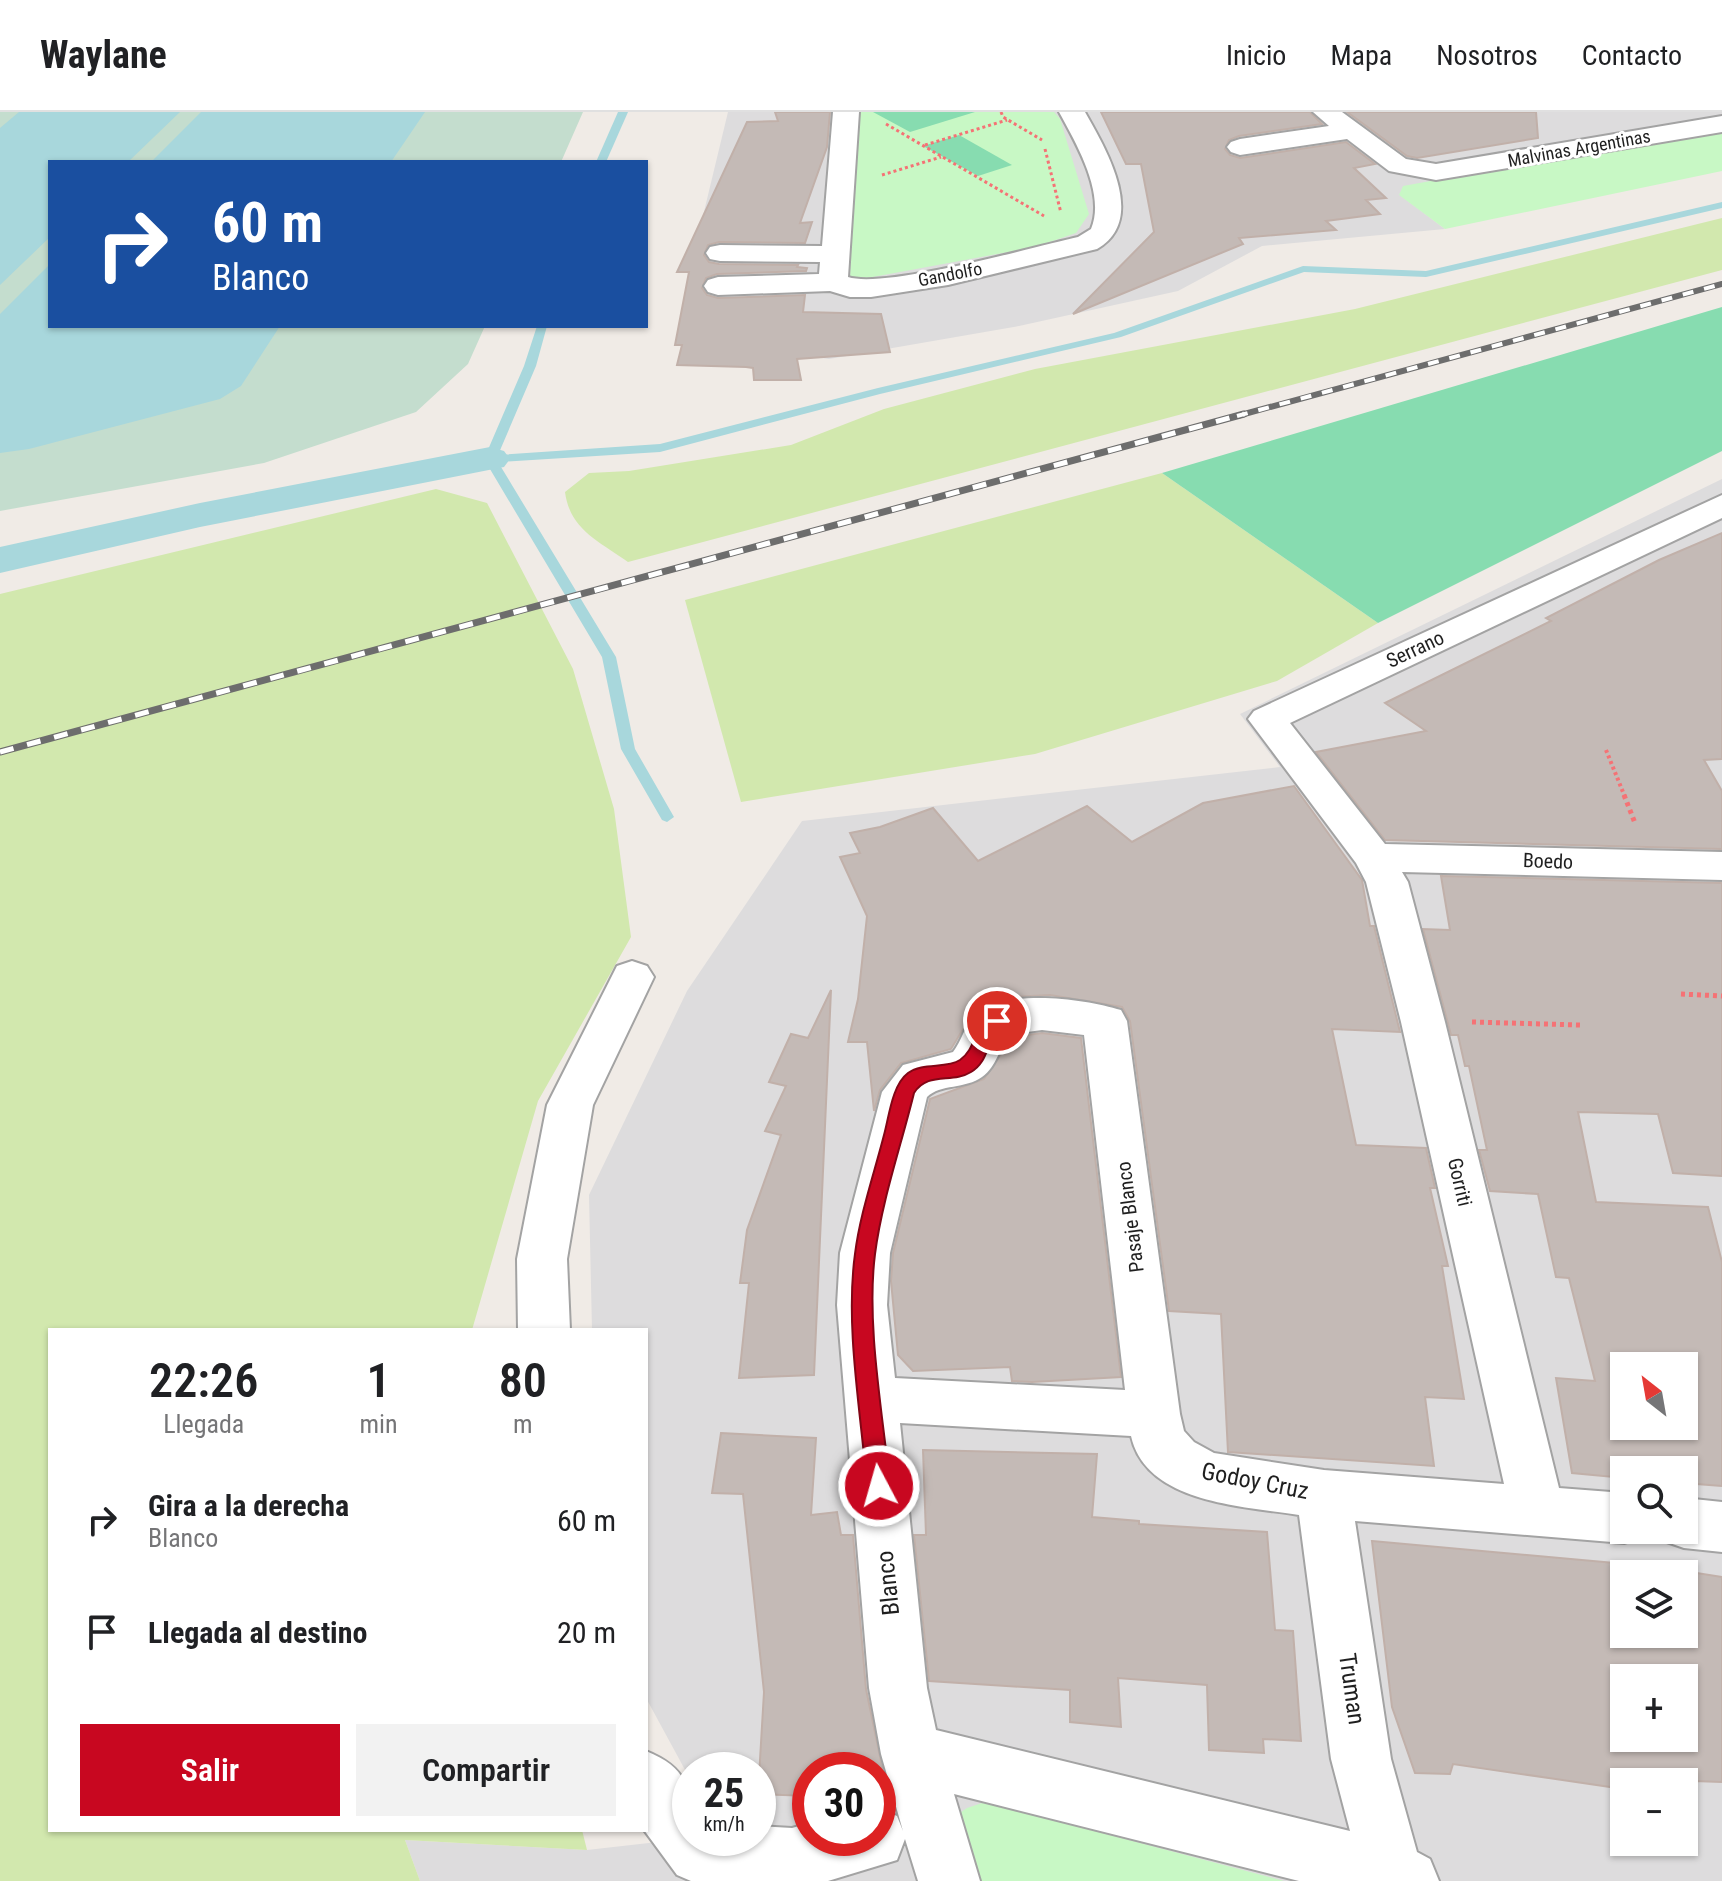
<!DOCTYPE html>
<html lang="es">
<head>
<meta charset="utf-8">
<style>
  :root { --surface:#fff; --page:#f2f2f2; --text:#202124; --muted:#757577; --line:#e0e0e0; --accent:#c80720 }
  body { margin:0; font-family:"Roboto Condensed",sans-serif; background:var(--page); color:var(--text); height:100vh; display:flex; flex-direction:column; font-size:30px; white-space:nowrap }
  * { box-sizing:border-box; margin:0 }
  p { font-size:26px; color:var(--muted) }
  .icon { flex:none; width:44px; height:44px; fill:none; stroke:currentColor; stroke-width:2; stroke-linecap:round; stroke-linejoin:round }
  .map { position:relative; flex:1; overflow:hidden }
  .sheet { position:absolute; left:48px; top:1216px; width:600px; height:504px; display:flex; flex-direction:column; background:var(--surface); border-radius:0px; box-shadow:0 2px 6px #0004 }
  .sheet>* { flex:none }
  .hud { position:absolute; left:48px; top:48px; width:600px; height:168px; border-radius:0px; box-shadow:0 2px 6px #0004; background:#1a4fa0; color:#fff; overflow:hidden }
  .needle { width:52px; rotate:329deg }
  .buttons { position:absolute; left:1610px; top:1240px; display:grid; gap:16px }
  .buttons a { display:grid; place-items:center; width:88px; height:88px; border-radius:0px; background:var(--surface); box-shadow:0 2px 6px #0004; font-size:40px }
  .speed { position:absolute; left:672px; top:1640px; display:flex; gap:16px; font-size:40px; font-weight:700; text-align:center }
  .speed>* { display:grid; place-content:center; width:104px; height:104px; border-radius:50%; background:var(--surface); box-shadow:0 2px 6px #0004; line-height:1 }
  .speed small { font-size:20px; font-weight:400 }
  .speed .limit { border:12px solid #d22; background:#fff; color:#111 }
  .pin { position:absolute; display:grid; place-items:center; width:68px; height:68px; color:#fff; margin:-34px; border:4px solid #fff; border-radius:50%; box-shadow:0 2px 8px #0007 }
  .me { position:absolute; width:88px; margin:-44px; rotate:354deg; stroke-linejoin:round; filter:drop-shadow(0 0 6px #0008) }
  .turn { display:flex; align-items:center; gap:28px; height:168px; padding:0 32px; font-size:36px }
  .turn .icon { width:104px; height:104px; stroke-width:2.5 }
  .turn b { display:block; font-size:56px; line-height:68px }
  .eta { display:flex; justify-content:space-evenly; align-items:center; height:136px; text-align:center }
  .eta b { font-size:48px; font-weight:600; line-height:56px }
  .cta { display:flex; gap:16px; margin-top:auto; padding:16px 32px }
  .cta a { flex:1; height:92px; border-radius:0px; background:var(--accent); color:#fff; font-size:32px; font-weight:600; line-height:92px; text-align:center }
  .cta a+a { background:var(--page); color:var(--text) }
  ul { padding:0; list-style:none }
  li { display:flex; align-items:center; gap:24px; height:112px; padding:0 32px }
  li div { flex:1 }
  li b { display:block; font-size:30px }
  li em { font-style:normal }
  header { display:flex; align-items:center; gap:48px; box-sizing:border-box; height:112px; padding:0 40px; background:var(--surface); border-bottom:2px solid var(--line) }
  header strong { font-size:38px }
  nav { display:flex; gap:44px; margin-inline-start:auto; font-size:28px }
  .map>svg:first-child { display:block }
  .residential { fill:#dddcdd; fill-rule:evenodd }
  .grass { fill:#d2e8ae }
  .wetland { fill:#c4ddce }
  .park { fill:#c8f8c5 }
  .pitch { fill:#87dcb0 }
  .water { fill:#a8d7dc }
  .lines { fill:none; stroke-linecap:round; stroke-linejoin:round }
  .stream { fill:#a8d7dc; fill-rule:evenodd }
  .canal { fill:#a8d7dc; fill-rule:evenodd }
  .building { fill:#c4bab6; stroke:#c1b0a9; stroke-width:2; fill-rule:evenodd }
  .minor-casing { stroke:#a3a3a3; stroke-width:4 }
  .path-far2 { stroke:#f57275; stroke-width:3; stroke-dasharray:3 3; stroke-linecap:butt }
  .path-far1 { stroke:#f57275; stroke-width:4; stroke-dasharray:3 3; stroke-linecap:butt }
  .path { stroke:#f57275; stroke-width:5; stroke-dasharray:4 4; stroke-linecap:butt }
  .minor { fill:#fff; fill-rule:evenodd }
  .rail-far1-casing { stroke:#6d6d6d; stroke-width:6 }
  .rail-casing { stroke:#6d6d6d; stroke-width:7 }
  .rail-far1 { stroke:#fff; stroke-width:4; stroke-dasharray:11; stroke-linecap:butt }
  .rail { stroke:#fff; stroke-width:5; stroke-dasharray:14; stroke-linecap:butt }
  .route { fill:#c80720; stroke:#820515; stroke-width:2 }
  .labels { text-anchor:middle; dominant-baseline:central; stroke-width:6; stroke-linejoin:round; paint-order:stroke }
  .far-street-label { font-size:18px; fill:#1f1f1f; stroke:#fff }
  .street-label { font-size:20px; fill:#1f1f1f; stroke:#fff }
  .near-street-label { font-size:24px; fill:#1f1f1f; stroke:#fff }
</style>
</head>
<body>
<header>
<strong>Waylane</strong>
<nav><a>Inicio</a><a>Mapa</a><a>Nosotros</a><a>Contacto</a></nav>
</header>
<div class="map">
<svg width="1722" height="1769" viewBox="0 0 1722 1769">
  <rect width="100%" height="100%" fill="#f0ebe6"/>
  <g class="residential">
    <polygon points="728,0 1722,0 1722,16 1400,83 1445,117 1262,134 1178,179 1019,214 829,247 737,234 689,213 695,137"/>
    <path d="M1722 367V1769H420L405 1728 587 1738 693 1726H758V1658H690V1667L646 1586V1218H592L589 1083 687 879 802 709 1280 655 1240 602ZM1624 1254H1684V1314H1624ZM1624 1358H1684V1418H1624ZM1624 1462H1684V1522H1624ZM1624 1566H1684V1626H1624ZM810 1658H878V1726H810ZM1624 1670H1684V1730H1624Z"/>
  </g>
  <g class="grass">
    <path d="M1722 106V158L628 450C599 429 570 418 565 380L589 361 629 359 791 333 884 297 1035 257 1355 197Z"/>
    <polygon points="1162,361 1378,511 1277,569 1035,642 741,690 685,488"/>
    <polygon points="436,377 487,391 573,557 614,697 631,825 538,989 472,1218 50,1218 50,1718 582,1718 587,1738 405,1728 420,1769 0,1769 0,482"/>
  </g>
  <polygon class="wetland" points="0,0 583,0 561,50 50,50 50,214 485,214 468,252 416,300 264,351 0,399"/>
  <g class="park">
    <polygon points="856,0 1054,0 1060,7 1089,102 1076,121 1035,135 862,167 850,165"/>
    <polygon points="1722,16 1722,59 1445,117 1399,83 1403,74"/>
    <polygon points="982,1691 1000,1694 1284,1769 963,1769 951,1707 967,1696"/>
  </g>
  <g class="pitch">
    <polygon points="873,0 975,0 910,20"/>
    <polygon points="959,23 1012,53 978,64 923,34"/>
    <polygon points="1722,195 1722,339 1378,511 1162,361"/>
  </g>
  <g class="water">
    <polygon points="19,0 180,0 128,50 50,50 50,125 0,173 0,16"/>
    <polygon points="201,0 425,0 391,50 151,50"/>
    <polygon points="50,152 50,214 280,214 241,274 220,287 29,337 0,341 0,202"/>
  </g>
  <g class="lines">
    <g class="stream">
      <polygon points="618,0 628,0 606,50 596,50"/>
      <polygon points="1722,90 1722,96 1426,165 1304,160 1121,225 880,282 660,340 498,350 616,545 635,637 674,705 667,710 662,708 621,637 602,545 484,347 524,254 537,214 547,214 536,254 498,343 660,332 878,276 1114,221 1303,154 1426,159"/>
    </g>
    <polygon class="canal" points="490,335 504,339 510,347 504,355 200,415 0,461 0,435 200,391"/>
  </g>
  <g class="building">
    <polygon points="775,0 830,0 827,35 800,111 812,110 805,131 719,130 708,133 704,143 709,150 719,152 798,153 797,155 807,156 806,159 717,162 706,166 702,176 707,183 718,186 805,183 803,200 881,202 890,240 797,247 801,268 754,268 753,256 746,255 677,253 682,233 675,233 689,160 677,160 747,10 778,9"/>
    <polygon points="1101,0 1310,0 1322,12 1239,24 1229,28 1225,37 1230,43 1240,46 1346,30 1375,52 1354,56 1386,86 1366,88 1380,102 1326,109 1336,118 1239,126 1243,132 1073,202 1154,120 1141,52 1126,52"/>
    <polygon points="1347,0 1536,0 1538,26 1417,46 1407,44"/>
    <polygon points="1722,421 1722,647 1704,648 1722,679 1722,737 1385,728 1316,640 1426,619 1385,591 1551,509 1546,506 1659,448"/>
    <polygon points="1294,674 1362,768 1370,814 1374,814 1400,920 1332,917 1356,1033 1426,1036 1435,1076 1430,1076 1448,1154 1442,1154 1464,1287 1425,1285 1434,1354 1228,1340 1221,1202 1169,1199 1130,909 1122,895 1050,883 1011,885 993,889 973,901 951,937 901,951 880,978 874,999 867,930 848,930 858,887 867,804 840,745 860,741 850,721 880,715 933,696 978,749 1087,694 1132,730 1203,691"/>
    <path d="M1441 764 1722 771V1064L1673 1061 1658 1002 1578 1000 1596 1090 1708 1095 1722 1150V1374L1684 1371V1358H1624V1366L1572 1361 1556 1266 1595 1269 1569 1166 1556 1165 1538 1082 1490 1079 1479 1038H1487L1469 954H1465L1458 923H1451L1423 817 1450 818ZM1624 1254H1684V1314H1624Z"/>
    <polygon points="831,878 814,1263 739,1266 749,1171 740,1171 747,1118 781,1023 765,1019 786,974 769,970 791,922 808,926"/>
    <polygon points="1042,921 1081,926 1121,1265 1032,1270 1012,1269 1010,1255 913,1259 898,1243 891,1169 893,1141 930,987 984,967 1013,925"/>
    <polygon points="721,1321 816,1326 811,1403 837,1400 841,1423 853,1423 866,1577 884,1664 883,1686 878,1686 878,1658 810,1658 810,1684 758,1682 764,1580 743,1382 712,1381"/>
    <polygon points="923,1338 1097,1342 1092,1405 1139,1409 1139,1412 1267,1420 1275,1518 1293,1519 1301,1629 1263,1627 1264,1641 1209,1638 1207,1573 1118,1566 1121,1615 1070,1610 1070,1578 929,1569 914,1423 926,1423"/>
    <path d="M1372 1429 1659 1455 1722 1465V1670L1694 1669 1695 1688 1684 1686V1670H1624V1677L1453 1652 1450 1662 1415 1661 1392 1595ZM1624 1462H1684V1522H1624ZM1624 1566H1684V1626H1624Z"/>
  </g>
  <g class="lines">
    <defs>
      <g id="minor">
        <path d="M833 0H859L848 165C885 177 1033 135 1078 125L1091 117C1106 82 1076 31 1059 0H1085C1106 37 1148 108 1097 137L948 173 871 185H850L830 179 718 183 708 180 704 174 708 168 718 165 819 162 820 150 720 149 710 147 706 141 710 135 720 133 822 134Z"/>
        <polygon points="1313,0 1342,0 1406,47 1436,52 1722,4 1722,20 1436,68 1389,59 1347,27 1240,43 1231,40 1227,35 1231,30 1240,27 1329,14"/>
        <path d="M1722 383V406L1290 611 1385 732 1722 740V768L1402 760 1408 770 1445 910 1559 1376 1624 1381V1418H1646L1644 1424 1624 1431 1355 1409 1391 1647 1417 1740 1430 1747 1439 1769H1299L954 1682 980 1769H918L905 1727 897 1748 828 1769H691L677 1763 644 1718 646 1639C693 1658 690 1681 690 1726H758V1714L792 1716 810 1711V1726H878V1696L897 1704 903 1719 881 1642 869 1576 837 1193 840 1141 882 980 903 953 953 940C963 927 966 908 980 899 1014 877 1085 887 1121 898L1127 909 1180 1302 1184 1319 1194 1330 1214 1341 1324 1358 1504 1372 1401 910 1366 770 1356 751 1248 607 1254 599ZM1042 918 1084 923 1125 1278 895 1266 887 1193 890 1141 927 985C940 972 966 977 982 965 997 955 999 934 1012 922ZM900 1311 1131 1324C1146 1392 1245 1394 1299 1403L1331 1647 1350 1719 936 1618 927 1576Z"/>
        <polygon points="632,849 647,854 654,865 593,993 567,1147 570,1218 518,1218 517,1147 547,993 617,854"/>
        <polygon points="1684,1386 1722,1390 1722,1440 1684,1436 1664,1429 1660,1418 1684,1418"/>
      </g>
    </defs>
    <use href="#minor" class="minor-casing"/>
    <g class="path-far2">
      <polyline points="1001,0 1003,5 1042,28"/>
      <polyline points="886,12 1044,104"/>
      <polyline points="925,33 1007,8"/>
      <polyline points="1045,37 1061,101"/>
      <polyline points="882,63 941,45"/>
    </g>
    <polyline class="path-far1" points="1606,638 1625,685"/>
    <g class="path">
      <polyline points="1624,683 1635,711"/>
      <polyline points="1681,882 1722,884"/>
      <polyline points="1472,910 1580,913"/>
    </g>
    <use href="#minor" class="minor"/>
    <defs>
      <polyline id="rail-far1" points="1237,304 1722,172"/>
      <polyline id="rail" points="0,640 1244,302"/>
    </defs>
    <use href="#rail-far1" class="rail-far1-casing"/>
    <use href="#rail" class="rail-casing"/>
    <use href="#rail-far1" class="rail-far1"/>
    <use href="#rail" class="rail"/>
  </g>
  <path class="route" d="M997 902 1006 909C1003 914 997 918 994 923 986 937 986 951 971 960 952 972 928 959 914 981 901 1034 882 1088 875 1142 866 1213 883 1302 890 1374L887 1381 879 1384 871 1381 867 1374C861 1301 845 1214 855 1142 860 1102 874 1062 884 1023 889 1005 892 973 908 961 923 950 946 957 960 948 978 936 973 909 997 902Z"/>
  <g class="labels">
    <g class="far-street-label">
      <text transform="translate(1579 36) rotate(-10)">Malvinas Argentinas</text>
      <text transform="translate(950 162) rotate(-11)">Gandolfo</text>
    </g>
    <g class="street-label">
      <text transform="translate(1415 537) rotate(-25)">Serrano</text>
      <text transform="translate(1548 749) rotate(2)">Boedo</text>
      <text transform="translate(1460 1070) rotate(77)">Gorriti</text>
      <text transform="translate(1130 1105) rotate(-97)">Pasaje Blanco</text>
    </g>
    <g class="near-street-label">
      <text transform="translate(1255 1369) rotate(11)">Godoy Cruz</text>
      <text transform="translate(888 1471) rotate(-96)">Blanco</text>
      <text transform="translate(1352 1577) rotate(82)">Truman</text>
    </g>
  </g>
</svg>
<div class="buttons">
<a><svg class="needle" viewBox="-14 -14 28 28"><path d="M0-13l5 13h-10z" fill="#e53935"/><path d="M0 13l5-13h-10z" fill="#757577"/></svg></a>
<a><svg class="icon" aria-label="search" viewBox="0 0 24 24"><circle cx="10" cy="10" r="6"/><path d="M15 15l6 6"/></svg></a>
<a><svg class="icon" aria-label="layers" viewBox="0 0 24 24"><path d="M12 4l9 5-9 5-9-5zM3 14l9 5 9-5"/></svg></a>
<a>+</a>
<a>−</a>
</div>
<div class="speed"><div>25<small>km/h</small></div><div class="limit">30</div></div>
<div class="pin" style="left:997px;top:909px;background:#d93025"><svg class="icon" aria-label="arrive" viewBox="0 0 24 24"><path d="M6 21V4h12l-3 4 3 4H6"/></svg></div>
<svg class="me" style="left:879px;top:1374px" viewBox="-20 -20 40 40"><circle r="17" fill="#c80720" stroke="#fff" stroke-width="3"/><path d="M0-11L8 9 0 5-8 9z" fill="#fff"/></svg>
<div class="hud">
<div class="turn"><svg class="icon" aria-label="right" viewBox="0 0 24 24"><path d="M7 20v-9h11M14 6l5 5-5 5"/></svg><div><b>60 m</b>Blanco</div></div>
</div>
<section class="sheet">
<div class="eta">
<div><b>22:26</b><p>Llegada</p></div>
<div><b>1</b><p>min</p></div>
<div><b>80</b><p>m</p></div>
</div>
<ul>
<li><svg class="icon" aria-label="right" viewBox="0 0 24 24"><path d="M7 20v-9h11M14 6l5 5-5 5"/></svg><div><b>Gira a la derecha</b><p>Blanco</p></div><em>60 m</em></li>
<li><svg class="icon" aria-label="arrive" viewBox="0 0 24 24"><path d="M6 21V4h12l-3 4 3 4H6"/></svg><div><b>Llegada al destino</b></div><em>20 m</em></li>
</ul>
<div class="cta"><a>Salir</a><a>Compartir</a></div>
</section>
</div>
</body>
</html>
